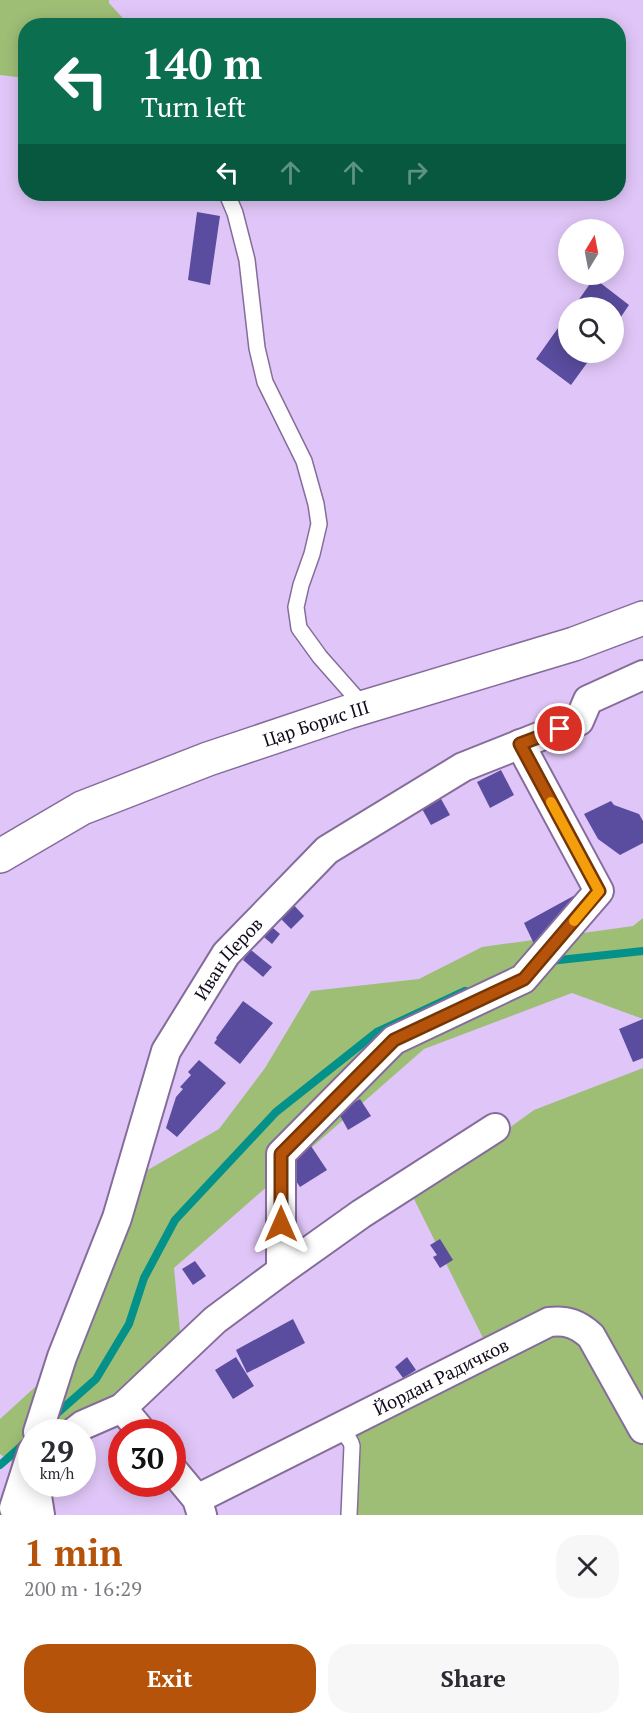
<!DOCTYPE html>
<html lang="en">
<head>
<meta charset="utf-8">
<style>
  :root { --surface:#fff; --page:#f7f7f7; --text:#2b2b33; --muted:#7c7c81; --accent:#b45309 }
  body { margin:0; font-family:"PT Serif",serif; background:var(--page); color:var(--text); height:100vh; display:flex; flex-direction:column; font-size:22px; white-space:nowrap }
  * { box-sizing:border-box; margin:0 }
  p { font-size:20px; color:var(--muted) }
  .icon { flex:none; width:33px; height:33px; fill:none; stroke:currentColor; stroke-width:2; stroke-linecap:round; stroke-linejoin:round }
  .map { position:relative; height:1515px; overflow:hidden }
  .side { display:flex; flex-direction:column; background:var(--surface); flex:1 }
  .side>* { flex:none }
  .banner { position:absolute; left:18px; top:18px; width:608px; height:183px; border-radius:24px; box-shadow:0 3px 15px #0003; background:#0b6e4f; color:#fff; overflow:hidden }
  .needle { width:39px; rotate:10deg }
  .fabs { position:absolute; left:558px; top:219px; display:grid; gap:12px }
  .fabs a { display:grid; place-items:center; width:66px; height:66px; border-radius:50%; background:var(--surface); box-shadow:0 3px 15px #0003; font-size:30px }
  .speed { position:absolute; left:18px; top:1419px; display:flex; gap:12px; font-size:30px; font-weight:700; text-align:center }
  .speed>* { display:grid; place-content:center; width:78px; height:78px; border-radius:50%; background:var(--surface); box-shadow:0 3px 15px #0003; line-height:1 }
  .speed small { font-size:15px; font-weight:400 }
  .speed .limit { border:9px solid #d22; background:#fff; color:#111 }
  .pin { position:absolute; display:grid; place-items:center; width:51px; height:51px; color:#fff; margin:-26px; border:3px solid #fff; border-radius:50%; box-shadow:0 2px 6px #0007 }
  .me { position:absolute; width:66px; margin:-33px; rotate:0deg; stroke-linejoin:round; filter:drop-shadow(0 0 4px #0008) }
  .turn { display:flex; align-items:center; gap:21px; height:126px; padding:0 24px; font-size:27px }
  .turn .icon { width:78px; height:78px; stroke-width:2.5 }
  .turn b { display:block; font-size:42px; line-height:51px }
  .lanes { display:flex; align-items:center; height:57px; padding:0 24px; background:#0003; justify-content:center; gap:30px; direction:ltr }
  .lanes .off { opacity:.35 }
  .round { display:grid; place-items:center; flex:none; width:63px; height:63px; border-radius:24px; background:var(--page) }
  .overview { display:flex; align-items:center; justify-content:space-between; height:102px; padding:0 24px }
  h1 { font-size:36px; font-weight:800; line-height:45px; color:var(--accent) }
  .primary-button { display:flex; gap:12px; margin-top:auto; padding:12px 24px }
  .primary-button a { flex:1; height:69px; border-radius:24px; background:var(--accent); color:#fff; font-size:24px; font-weight:800; line-height:69px; text-align:center }
  .primary-button a+a { background:var(--page); color:var(--text) }
  .map>svg:first-child { display:block }
  .green { fill:#9ebe76 }
  .lines { fill:none; stroke-linecap:round; stroke-linejoin:round }
  .stream { stroke:#039189; stroke-width:8 }
  .building { fill:#5a4c9e }
  .lane-casing { stroke:#856d9b; stroke-width:18 }
  .street-casing { stroke:#856d9b; stroke-width:32 }
  .secondary-casing { stroke:#856d9b; stroke-width:36 }
  .lane { stroke:#fff; stroke-width:15 }
  .street { stroke:#fff; stroke-width:28 }
  .secondary { stroke:#fff; stroke-width:33 }
  .route-casing { stroke:#753606; stroke-width:15 }
  .route { stroke:#b45309; stroke-width:10 }
  .slow { stroke:#f59e0b; stroke-width:10 }
  .labels { text-anchor:middle; dominant-baseline:central; stroke-width:6; stroke-linejoin:round; paint-order:stroke }
  .street-label { font-size:18px; fill:#12091a; stroke:#f6f1fb }
</style>
</head>
<body>
<div class="map">
<svg width="643" height="1515" viewBox="0 0 643 1515">
  <rect width="100%" height="100%" fill="#e0c6f8"/>
  <g class="green">
    <polygon points="0,0 109,0 109,3 129,25 26,26 25,78 0,75"/>
    <polygon points="643,918 643,1019 572,993 424,1049 174,1268 182,1352 82,1432 32,1432 31,1475 0,1454 0,1419 45,1378 92,1319 125,1183 219,1129 265,1068 311,991 419,979 482,947 633,926"/>
    <polygon points="643,1068 643,1515 350,1515 346,1439 492,1356 413,1197 534,1110"/>
  </g>
  <g class="lines">
    <g class="stream">
      <polyline points="550,961 643,951"/>
      <polyline points="53,1417 96,1379 129,1324 144,1278 175,1220 276,1112 377,1032 465,991"/>
      <polyline points="0,1465 26,1442"/>
    </g>
  </g>
  <g class="building">
    <polygon points="197,212 220,216 210,285 188,280"/>
    <polygon points="594,278 629,305 614,327 614,308 573,308"/>
    <polygon points="568,314 568,352 595,352 571,385 536,359"/>
    <polygon points="501,770 514,795 490,808 477,782"/>
    <polygon points="440,797 450,815 431,825 421,807"/>
    <polygon points="611,801 614,805 639,814 643,821 643,843 620,855 598,839 584,814"/>
    <polygon points="588,888 601,912 573,928 535,946 524,923"/>
    <polygon points="289,900 304,916 291,929 275,913"/>
    <polygon points="266,922 280,934 272,944 258,932"/>
    <polygon points="251,950 272,967 263,977 243,960"/>
    <polygon points="243,1001 273,1023 240,1064 214,1043 217,1039 216,1038"/>
    <polygon points="643,1019 643,1058 633,1062 619,1029"/>
    <polygon points="199,1060 226,1083 177,1137 166,1128 176,1097 183,1089 180,1087 191,1075 188,1072"/>
    <polygon points="360,1099 371,1116 348,1130 338,1112"/>
    <polygon points="311,1146 327,1170 300,1187 284,1163"/>
    <polygon points="440,1239 453,1260 440,1268 433,1257 437,1255 430,1245"/>
    <polygon points="195,1261 206,1276 193,1285 182,1269"/>
    <polygon points="293,1319 305,1343 247,1373 236,1350"/>
    <polygon points="236,1357 254,1386 233,1399 215,1370"/>
    <polygon points="407,1357 416,1370 403,1378 395,1367"/>
  </g>
  <g class="lines">
    <defs>
      <g id="lane">
        <polyline points="227,194 235,213 247,260 257,348 265,382 304,461 316,504 319,524 312,554 301,585 296,607 299,628 320,657 365,708"/>
        <path d="M330 1433C341 1432 349 1435 352 1446L349 1515"/>
      </g>
      <g id="street">
        <polyline points="281,1271 281,1154 394,1040 523,979 599,891 520,744"/>
        <polyline points="122,1408 142,1432"/>
        <path id="s1" d="M38 1432 62 1357 117 1218 166 1051 226 954 327 850 463 767 579 721 588 700 643 675"/>
        <polyline points="74,1432 83,1425 122,1408 215,1320 281,1271 361,1214 495,1128"/>
        <polyline points="172,1469 197,1499 202,1515"/>
        <polyline points="37,1496 40,1515"/>
        <path id="s2" d="M197 1499 549 1322C567 1320 578 1324 591 1336L643 1429"/>
        <polyline points="14,1508 32,1452"/>
      </g>
      <g id="secondary">
        <path id="s3" d="M0 856 82 808 208 759 348 712 574 644 643 618"/>
      </g>
    </defs>
    <use href="#lane" class="lane-casing"/>
    <use href="#street" class="street-casing"/>
    <use href="#secondary" class="secondary-casing"/>
    <use href="#lane" class="lane"/>
    <use href="#street" class="street"/>
    <use href="#secondary" class="secondary"/>
  </g>
  <g class="lines">
    <defs>
      <polyline id="route" points="281,1224 281,1154 394,1040 524,979 599,891 520,744 560,729"/>
    </defs>
    <use href="#route" class="route-casing"/>
    <use href="#route" class="route"/>
    <polyline class="slow" points="551,802 599,891 574,921"/>
  </g>
  <g class="labels">
    <g class="street-label">
      <text stroke="none"><textPath href="#s3" startOffset="344">Цар Борис III</textPath></text>
      <text stroke="none"><textPath href="#s1" startOffset="514">Иван Церов</textPath></text>
      <text stroke="none"><textPath href="#s2" startOffset="273">Йордан Радичков</textPath></text>
    </g>
  </g>
</svg>
<div class="fabs">
<a><svg class="needle" viewBox="-14 -14 28 28"><path d="M0-13l5 13h-10z" fill="#e53935"/><path d="M0 13l5-13h-10z" fill="#7c7c81"/></svg></a>
<a><svg class="icon" aria-label="search" viewBox="0 0 24 24"><circle cx="10" cy="10" r="6"/><path d="M15 15l6 6"/></svg></a>
</div>
<div class="speed"><div>29<small>km/h</small></div><div class="limit">30</div></div>
<div class="pin" style="left:560px;top:729px;background:#d93025"><svg class="icon" aria-label="arrive" viewBox="0 0 24 24"><path d="M6 21V4h12l-3 4 3 4H6"/></svg></div>
<svg class="me" style="left:281px;top:1224px" viewBox="-20 -20 40 40"><path d="M0-17L14 15 0 8-14 15z" fill="#b45309" stroke="#fff" stroke-width="4"/></svg>
<div class="banner">
<div class="turn"><svg class="icon" aria-label="left" viewBox="0 0 24 24"><path d="M17 20v-9H6M10 6l-5 5 5 5"/></svg><div><b>140 m</b>Turn left</div></div>
<div class="lanes"><svg class="icon" aria-label="left" viewBox="0 0 24 24"><path d="M17 20v-9H6M10 6l-5 5 5 5"/></svg><svg class="icon off" aria-label="ahead" viewBox="0 0 24 24"><path d="M12 20V5M6 11l6-6 6 6"/></svg><svg class="icon off" aria-label="ahead" viewBox="0 0 24 24"><path d="M12 20V5M6 11l6-6 6 6"/></svg><svg class="icon off" aria-label="right" viewBox="0 0 24 24"><path d="M7 20v-9h11M14 6l5 5-5 5"/></svg></div>
</div>
</div>
<section class="side">
<div class="overview"><div><h1>1 min</h1><p>200 m · 16:29</p></div><a class="round"><svg class="icon" aria-label="close" viewBox="0 0 24 24"><path d="M6 6l12 12M18 6L6 18"/></svg></a></div>
<div class="primary-button"><a>Exit</a><a>Share</a></div>
</section>
</body>
</html>
